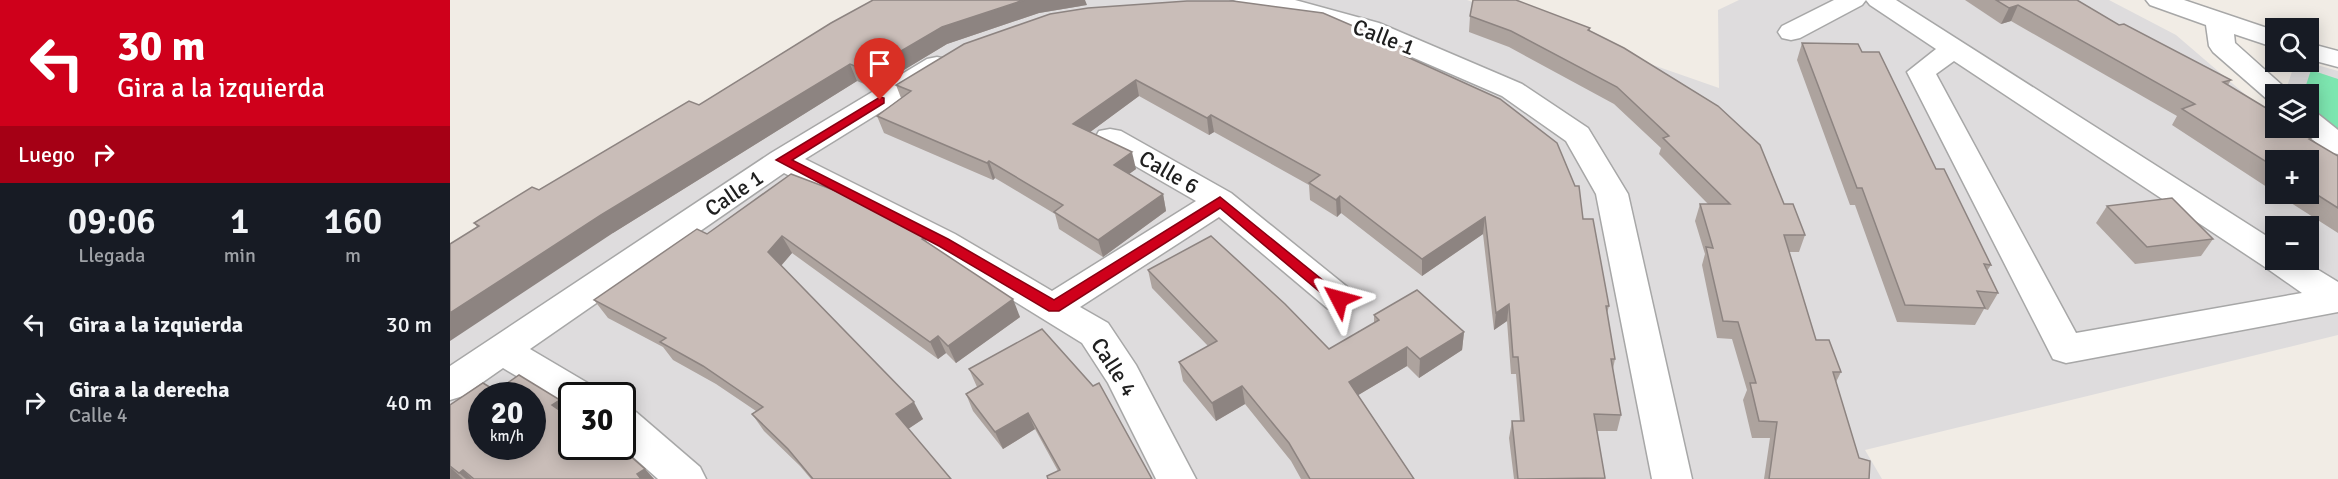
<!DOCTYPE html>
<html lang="es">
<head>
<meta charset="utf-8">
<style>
  :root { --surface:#171b24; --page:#20242c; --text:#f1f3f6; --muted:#9ea1a6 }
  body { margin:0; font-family:Signika,sans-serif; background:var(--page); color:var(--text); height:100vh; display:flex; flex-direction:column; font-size:22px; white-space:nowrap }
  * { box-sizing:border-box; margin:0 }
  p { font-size:20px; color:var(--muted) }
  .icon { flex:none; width:33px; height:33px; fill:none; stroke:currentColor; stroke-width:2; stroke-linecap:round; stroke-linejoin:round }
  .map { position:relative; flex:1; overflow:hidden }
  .panel { display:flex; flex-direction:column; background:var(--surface); width:450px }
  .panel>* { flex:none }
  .hud { background:#cf001b; color:#fff; overflow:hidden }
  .tools { position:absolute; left:1815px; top:18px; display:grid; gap:12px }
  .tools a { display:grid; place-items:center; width:54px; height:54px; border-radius:0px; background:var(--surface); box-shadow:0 3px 15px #0003; font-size:30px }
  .speed { position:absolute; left:18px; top:382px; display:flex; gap:12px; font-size:30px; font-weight:700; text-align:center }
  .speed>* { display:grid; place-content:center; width:78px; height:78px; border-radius:50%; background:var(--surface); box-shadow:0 3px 15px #0003; line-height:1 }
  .speed small { font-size:15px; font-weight:400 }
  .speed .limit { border:3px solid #111; border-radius:9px; background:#fff; color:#111 }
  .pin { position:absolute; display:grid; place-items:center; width:51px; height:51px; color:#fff; margin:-62px -26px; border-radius:50% 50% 50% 0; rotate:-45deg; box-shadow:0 0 6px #0007 }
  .pin .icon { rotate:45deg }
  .me { position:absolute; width:66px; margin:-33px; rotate:309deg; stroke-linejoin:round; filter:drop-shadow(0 0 4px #0008) }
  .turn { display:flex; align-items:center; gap:21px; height:126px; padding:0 18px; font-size:27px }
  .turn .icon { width:78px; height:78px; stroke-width:2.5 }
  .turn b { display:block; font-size:42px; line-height:51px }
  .then { display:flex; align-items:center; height:57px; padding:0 18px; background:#0003; gap:12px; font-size:22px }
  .eta { display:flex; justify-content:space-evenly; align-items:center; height:102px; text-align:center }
  .eta b { font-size:36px; font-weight:600; line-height:42px }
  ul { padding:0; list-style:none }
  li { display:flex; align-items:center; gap:18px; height:78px; padding:0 18px }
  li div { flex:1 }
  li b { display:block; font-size:22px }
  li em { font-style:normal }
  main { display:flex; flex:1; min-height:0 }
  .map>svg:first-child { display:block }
  .residential { fill:#dedcdd; fill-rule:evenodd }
  .pitch { fill:#7de6b0 }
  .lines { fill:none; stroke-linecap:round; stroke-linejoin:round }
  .minor-casing { stroke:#a7a7a7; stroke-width:3 }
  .minor { fill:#fff; fill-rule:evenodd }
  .wall { fill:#ada39e }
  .shaded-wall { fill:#8d8481 }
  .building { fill:#c9bdb8; stroke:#8d8481; stroke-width:1.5; fill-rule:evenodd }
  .route { fill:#cf001b; stroke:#870012; stroke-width:1.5 }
  .labels { text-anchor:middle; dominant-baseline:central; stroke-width:6; stroke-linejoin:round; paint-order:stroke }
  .street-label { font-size:22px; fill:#202020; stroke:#fff }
</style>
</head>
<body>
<main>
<section class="panel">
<div class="hud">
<div class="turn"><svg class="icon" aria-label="left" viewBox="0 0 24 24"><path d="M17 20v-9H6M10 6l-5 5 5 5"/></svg><div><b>30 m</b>Gira a la izquierda</div></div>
<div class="then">Luego<svg class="icon" aria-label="right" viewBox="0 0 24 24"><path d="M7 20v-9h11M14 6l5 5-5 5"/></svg></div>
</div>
<div class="eta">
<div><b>09:06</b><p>Llegada</p></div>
<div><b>1</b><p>min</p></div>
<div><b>160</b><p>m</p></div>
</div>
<ul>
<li><svg class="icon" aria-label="left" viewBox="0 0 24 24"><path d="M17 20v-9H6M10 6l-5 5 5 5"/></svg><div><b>Gira a la izquierda</b></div><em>30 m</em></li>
<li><svg class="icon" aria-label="right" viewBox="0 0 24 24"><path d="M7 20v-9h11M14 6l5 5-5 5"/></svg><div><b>Gira a la derecha</b><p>Calle 4</p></div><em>40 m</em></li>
</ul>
</section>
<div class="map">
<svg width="1888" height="479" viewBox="0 0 1888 479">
  <rect width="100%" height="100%" fill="#f1ece5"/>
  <g class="residential">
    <path d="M557 0H1017L1269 88 1268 10 1289 0H1659L1726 35 1825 120 1826 128 1888 174V335L1415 450 1432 479H0V253ZM1826 160H1858V194H1826ZM1826 226H1858V260H1826ZM32 396H82V447H32ZM122 396H172V447H122Z"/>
    <polygon points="1845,62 1857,62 1888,71 1888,129 1858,94 1842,94 1836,90"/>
  </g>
  <polygon class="pitch" points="1861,70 1888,79 1888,136 1859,116 1858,94 1853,94"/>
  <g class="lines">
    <defs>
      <g id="minor">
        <polygon points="786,0 845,0 929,23 1072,84 1138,128 1178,194 1242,479 1202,479 1146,194 1116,141 1052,96 911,35 844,16 780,12 776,7 780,2"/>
        <polygon points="1384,0 1416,0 1412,5 1350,38 1341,40 1332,38 1328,32 1332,26"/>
        <path d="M1416 0H1446L1826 242V260H1852L1888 282V312L1616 363 1603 359 1457 72 1486 49 1420 5ZM1504 61 1815 267 1852 293 1626 333 1486 74Z"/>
        <polygon points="1696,0 1734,0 1826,31 1826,48 1784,34 1785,43 1842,94 1826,94 1826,102 1818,100 1763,52 1759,46 1756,25 1700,5"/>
        <polygon points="1858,43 1888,51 1888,67 1858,59"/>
        <polygon points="487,57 497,59 501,65 497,71 355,159 505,234 602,291 746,201 649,145 645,138 649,131 660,129 671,131 781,193 901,290 906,299 901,308 889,312 877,308 769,217 630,307 658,323 686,365 746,479 706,479 658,383 632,343 481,250 334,173 80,349 141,385 147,396 122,396 122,409 53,368 13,396 0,400 0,366 321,153 477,59"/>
        <polygon points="1858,111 1868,114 1888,130 1888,154 1877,152 1849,128 1858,128"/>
        <polygon points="172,407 186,412 250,467 256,479 208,479 172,447"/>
      </g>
    </defs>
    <use href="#minor" class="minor-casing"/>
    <use href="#minor" class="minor"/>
  </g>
  <g class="wall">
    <polygon points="1515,0 1627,0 1669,25 1781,80 1778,85 1860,140 1888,156 1888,233 1827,194 1858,194 1858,160 1826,160 1826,193 1722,125 1727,116 1561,21 1551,24"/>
    <polygon points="637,5 589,13 497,44 424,88 407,81 163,233 27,227 24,223 89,190 249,105 381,23"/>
    <polygon points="1020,16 1140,28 1140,32 1334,204 1355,235 1349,252 1339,252 1366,340 1391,372 1386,382 1409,458 1419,479 1314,479 1320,438 1302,438 1293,400 1297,390 1282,339 1267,338 1252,265 1255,254 1245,221 1250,204 1258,204 1209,154 1211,148 1164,104 1059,47 1019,32"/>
    <polygon points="1352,43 1412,52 1486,169 1541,265 1537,271 1548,293 1538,310 1534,309 1525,325 1447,322 1405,205 1400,205 1347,60"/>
    <polygon points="961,59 1133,219 1159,306 1157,313 1165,359 1163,369 1171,415 1167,431 1147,431 1155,479 1064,479 1059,438 1062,421 1070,421 1066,374 1061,374 1057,321 1044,330 1033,234 972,276 891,213 887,217 860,200 859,185 764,132 759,135 689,96 640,132 686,169 679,174 713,194 716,211 653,257 609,229 605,214 545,178 543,180 434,133 427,116 451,98 446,85"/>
    <polygon points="1657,206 1763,239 1751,256 1685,264 1646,223"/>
    <polygon points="257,234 475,237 477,242 570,317 506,363 496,353 488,359 342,253 331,266 473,419 458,429 501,479 361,479 350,466 314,431 302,414 306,411 266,384 223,360 213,347 158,318 144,300"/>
    <polygon points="698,270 879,349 924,323 924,315 1014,332 1012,350 969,378 957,366 908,395 964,479 851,479 841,461 795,404 766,421 733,381 729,362 758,346 702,288"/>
    <polygon points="519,369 702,479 608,471 585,429 553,449 523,411 516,394 527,387"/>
    <polygon points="46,391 110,400 122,413 122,447 195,469 204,479 0,479 0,405"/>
  </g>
  <g class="shaded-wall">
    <polygon points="574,0 635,0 637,5 589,13 497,44 424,88 417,71 492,27"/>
    <polygon points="1568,5 1561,21 1551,24 1559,8"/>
    <polygon points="961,51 961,68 955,56"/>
    <polygon points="400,64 407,81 163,233 0,341 0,313 151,215"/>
    <polygon points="686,80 689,96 628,141 623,124"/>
    <polygon points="761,115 764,132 759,135 757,118"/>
    <polygon points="682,152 686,169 668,182 664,165"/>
    <polygon points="539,161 545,178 543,180 537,163"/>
    <polygon points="713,194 716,211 653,257 648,240"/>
    <polygon points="890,196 891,213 887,217 886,200"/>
    <polygon points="1035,217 1033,234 972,276 972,259"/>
    <polygon points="332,236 342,253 328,269 318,252"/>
    <polygon points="563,299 570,317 506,363 498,346"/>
    <polygon points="1059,304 1057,321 1044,330 1046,313"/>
    <polygon points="1014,332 1012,350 969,378 970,359"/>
    <polygon points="488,336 496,353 488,359 480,342"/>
    <polygon points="957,347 957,366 900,400 899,382"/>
    <polygon points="792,386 795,404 766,421 762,403"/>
    <polygon points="110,400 122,413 122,419 102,405"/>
    <polygon points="464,402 473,419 455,431 446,414"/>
    <polygon points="578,413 585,429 553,449 545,432"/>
    <polygon points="0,467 13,479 0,479"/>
    <polygon points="195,469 204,479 191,479 187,474"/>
    <polygon points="13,470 22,479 16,479 9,473"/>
  </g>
  <g class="building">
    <polygon points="423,0 574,0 492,27 417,71 400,64 151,215 0,313 0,244 29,226 24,223 82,187 89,190 239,101 249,105 381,23"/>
    <polygon points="1023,0 1066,0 1140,28 1138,30 1174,48 1268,106 1310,145 1334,204 1343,204 1355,235 1334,235 1366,340 1379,340 1391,372 1383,372 1409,458 1420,461 1419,479 1319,479 1327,422 1309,421 1300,383 1306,383 1288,322 1273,321 1256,247 1263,248 1250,204 1280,204 1213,138 1219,136 1167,87 1061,31 1020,16"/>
    <polygon points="1546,0 1627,0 1669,25 1674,24 1781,80 1773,82 1826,114 1826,128 1848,128 1863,137 1859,139 1888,156 1888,208 1858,189 1858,160 1826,160 1826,168 1732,109 1745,104 1568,5 1559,8"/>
    <polygon points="737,1 783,1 873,13 961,51 955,56 1050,99 1107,143 1125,186 1129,186 1133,219 1143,219 1159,306 1156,306 1165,359 1161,359 1171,415 1144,414 1155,478 1068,479 1062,421 1074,421 1068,357 1063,357 1059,304 1046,313 1035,217 972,259 890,196 886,200 859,183 870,175 761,115 757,118 686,80 623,124 682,152 664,165 713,194 648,240 604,212 613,205 539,161 537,163 427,116 461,91 446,85 514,44 600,14 638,8"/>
    <polygon points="1352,43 1408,44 1412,52 1429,52 1486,169 1494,169 1541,265 1534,264 1548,293 1527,291 1535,308 1455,305 1412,188 1407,188"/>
    <polygon points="341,174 394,194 475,237 472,239 563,299 498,346 488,336 480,342 332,236 318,252 464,402 446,414 501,479 363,479 338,449 302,414 313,407 253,366 210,342 216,338 144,300 247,229 257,234"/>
    <polygon points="1722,198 1763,239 1697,247 1657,206"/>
    <polygon points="761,236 835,304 879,349 929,320 924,315 967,290 1014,332 970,359 957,347 899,382 964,479 860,479 839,443 792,386 762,403 729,362 767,341 698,270"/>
    <polygon points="592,329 643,386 649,383 702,479 598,479 597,476 610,470 578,413 545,432 516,394 533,384 519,369"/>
    <path d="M69 375 110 400 102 405 122 419V447H170L195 469 187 474 191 479H24L13 470 9 473 0 466V405L33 383 46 391ZM32 396H82V447H32Z"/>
  </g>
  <polygon class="route" points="430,97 434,98 434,103 342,160 498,239 604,300 770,197 896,299 894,303 883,303 770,208 609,311 599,311 489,246 326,160"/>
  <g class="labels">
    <g class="street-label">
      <text transform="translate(934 37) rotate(21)">Calle 1</text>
      <text transform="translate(719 172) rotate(30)">Calle 6</text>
      <text transform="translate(284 193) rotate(-34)">Calle 1</text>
      <text transform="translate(664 367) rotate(57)">Calle 4</text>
    </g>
  </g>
</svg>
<div class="tools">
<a><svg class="icon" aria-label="search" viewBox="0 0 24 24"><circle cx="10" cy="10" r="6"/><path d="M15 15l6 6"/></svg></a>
<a><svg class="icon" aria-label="layers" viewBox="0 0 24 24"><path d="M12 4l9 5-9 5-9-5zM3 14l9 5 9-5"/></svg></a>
<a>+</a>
<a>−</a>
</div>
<div class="speed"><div>20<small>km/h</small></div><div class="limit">30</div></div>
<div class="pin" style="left:430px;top:100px;background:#d93025"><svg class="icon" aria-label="arrive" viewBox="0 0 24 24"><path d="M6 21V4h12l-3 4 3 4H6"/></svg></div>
<svg class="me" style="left:889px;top:299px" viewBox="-20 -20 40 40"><path d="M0-17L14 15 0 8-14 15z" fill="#cf001b" stroke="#fff" stroke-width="4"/></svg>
</div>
</main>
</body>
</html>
